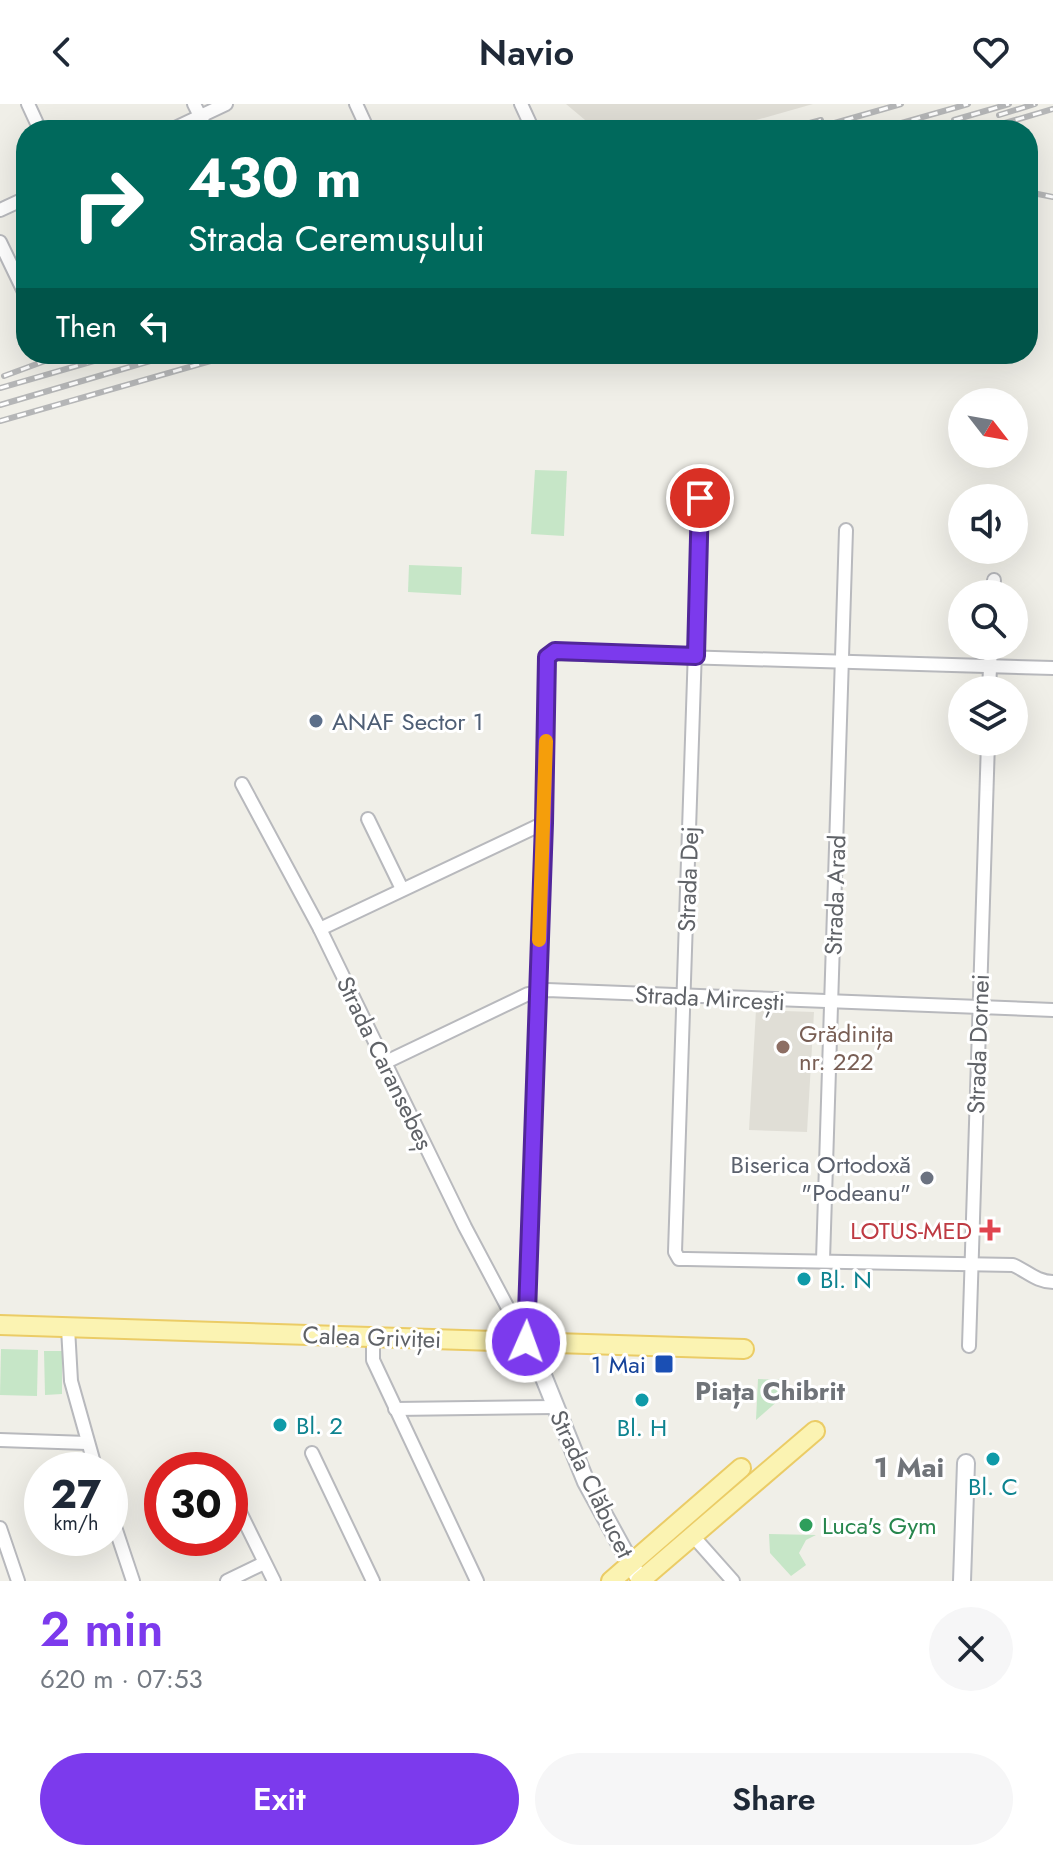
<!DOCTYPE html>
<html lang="en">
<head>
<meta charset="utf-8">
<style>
  :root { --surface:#fff; --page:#f6f6f7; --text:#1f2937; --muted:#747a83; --accent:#7c3aed }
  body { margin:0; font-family:Jost,sans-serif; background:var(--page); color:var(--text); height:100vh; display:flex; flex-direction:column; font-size:30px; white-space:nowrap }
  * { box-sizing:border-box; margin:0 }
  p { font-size:26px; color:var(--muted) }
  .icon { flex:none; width:44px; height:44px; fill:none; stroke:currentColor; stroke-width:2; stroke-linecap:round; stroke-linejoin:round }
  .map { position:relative; height:1477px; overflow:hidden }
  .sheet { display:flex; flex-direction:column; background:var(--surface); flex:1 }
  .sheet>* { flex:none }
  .top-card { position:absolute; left:16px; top:16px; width:1022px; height:244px; border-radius:32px; box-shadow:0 8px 32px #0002; background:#00695c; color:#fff; overflow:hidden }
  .needle { width:52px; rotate:121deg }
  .tools { position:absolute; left:948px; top:284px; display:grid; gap:16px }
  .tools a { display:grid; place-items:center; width:80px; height:80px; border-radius:50%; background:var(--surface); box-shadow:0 8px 32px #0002; font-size:40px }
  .speed { position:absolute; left:24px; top:1348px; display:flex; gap:16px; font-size:40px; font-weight:700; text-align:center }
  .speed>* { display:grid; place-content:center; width:104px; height:104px; border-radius:50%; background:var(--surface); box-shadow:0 8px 32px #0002; line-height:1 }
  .speed small { font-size:20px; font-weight:400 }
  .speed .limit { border:12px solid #d22; background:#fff; color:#111 }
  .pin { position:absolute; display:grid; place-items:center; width:68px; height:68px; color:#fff; margin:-34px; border:4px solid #fff; border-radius:50%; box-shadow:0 2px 8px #0007 }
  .me { position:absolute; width:88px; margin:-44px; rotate:2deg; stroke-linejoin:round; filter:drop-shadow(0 0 6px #0008) }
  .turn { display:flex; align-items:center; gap:28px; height:168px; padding:0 40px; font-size:36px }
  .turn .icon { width:104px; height:104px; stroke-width:2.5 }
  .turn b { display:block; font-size:56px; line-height:68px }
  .then { display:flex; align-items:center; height:76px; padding:0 40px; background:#0003; gap:16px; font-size:30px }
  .round { display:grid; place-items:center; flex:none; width:84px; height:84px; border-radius:42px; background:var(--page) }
  .summary { display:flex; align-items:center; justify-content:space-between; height:136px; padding:0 40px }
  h1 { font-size:48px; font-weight:600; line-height:60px; color:var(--accent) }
  .cta { display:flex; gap:16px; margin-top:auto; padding:16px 40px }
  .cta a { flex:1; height:92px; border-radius:48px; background:var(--accent); color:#fff; font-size:32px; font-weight:600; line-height:92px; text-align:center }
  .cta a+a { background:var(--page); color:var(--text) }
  header { display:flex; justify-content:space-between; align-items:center; height:104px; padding:0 40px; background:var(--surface); font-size:36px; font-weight:600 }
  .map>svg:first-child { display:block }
  .education { fill:#e0ded6 }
  .green { fill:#c6e6c7 }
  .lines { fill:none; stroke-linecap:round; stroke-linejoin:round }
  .street-casing { stroke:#b8b9bd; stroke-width:16 }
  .secondary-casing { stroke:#b9bbc0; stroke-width:20 }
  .primary-casing { stroke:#ebcc66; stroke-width:22 }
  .street { stroke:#fff; stroke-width:12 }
  .secondary { stroke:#fff; stroke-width:16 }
  .primary { stroke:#fbf3b2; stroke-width:18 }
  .rail-casing { stroke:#b5b6b7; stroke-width:6 }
  .rail { stroke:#fff; stroke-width:3; stroke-dasharray:9; stroke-linecap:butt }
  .route-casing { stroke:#51269a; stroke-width:20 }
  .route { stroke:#7c3aed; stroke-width:14 }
  .slow { stroke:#f59e0b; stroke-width:14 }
  .service-dot { fill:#5c6f8a; stroke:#fff; stroke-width:3 }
  .education-dot { fill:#8d6e63; stroke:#fff; stroke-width:3 }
  .worship-dot { fill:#6b7280; stroke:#fff; stroke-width:3 }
  .health-dot { fill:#e0444e; stroke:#fff; stroke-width:3 }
  .culture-dot { fill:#0f9aa8; stroke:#fff; stroke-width:3 }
  .transit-dot { fill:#1a4fb4; stroke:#fff; stroke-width:3 }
  .leisure-dot { fill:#2e9e5b; stroke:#fff; stroke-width:3 }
  .labels { text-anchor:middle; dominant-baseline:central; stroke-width:6; stroke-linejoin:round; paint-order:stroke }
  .service-label { font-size:24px; fill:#4e5e75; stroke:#fff; text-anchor:start }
  .street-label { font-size:24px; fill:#5f6267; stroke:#fff }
  .education-label { font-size:24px; fill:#785e54; stroke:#fff; text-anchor:start }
  .worship-label { font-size:24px; fill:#5b616d; stroke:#fff; text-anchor:end }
  .health-label { font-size:24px; fill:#be3a42; stroke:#fff; text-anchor:end }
  .culture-label { font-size:24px; fill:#0d838f; stroke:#fff; text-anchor:start }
  .transit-label { font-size:24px; fill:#164399; stroke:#fff; text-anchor:end }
  .leisure-label { font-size:24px; fill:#27864d; stroke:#fff; text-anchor:start }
  .neighbourhood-label { font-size:26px; font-weight:bold; fill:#707479; stroke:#fff }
  .quarter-label { font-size:28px; font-weight:bold; fill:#707479; stroke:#fff }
</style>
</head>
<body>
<header><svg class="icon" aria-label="back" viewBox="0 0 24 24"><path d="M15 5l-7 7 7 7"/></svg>Navio<svg class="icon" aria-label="heart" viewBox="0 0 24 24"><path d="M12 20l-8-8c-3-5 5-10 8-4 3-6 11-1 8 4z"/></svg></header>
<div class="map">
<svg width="1053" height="1477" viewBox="0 0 1053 1477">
  <rect width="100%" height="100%" fill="#f0efe8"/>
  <g class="education">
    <polygon points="566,0 813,0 721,26 597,26"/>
    <polygon points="756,906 814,908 807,1028 749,1026"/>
  </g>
  <g class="green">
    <polygon points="535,366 567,367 564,432 531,430"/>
    <polygon points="409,461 462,463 461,491 408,488"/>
    <polygon points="1,1245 38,1246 37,1292 0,1291"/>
    <polygon points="44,1247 62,1247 62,1290 45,1291"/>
    <polygon points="758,1275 789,1276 788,1288 756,1316"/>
    <polygon points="769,1430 816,1431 806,1436 799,1449 806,1461 791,1472 770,1449"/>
  </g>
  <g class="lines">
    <defs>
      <g id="street">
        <polyline points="28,0 40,26"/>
        <polyline points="194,0 207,26"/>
        <polyline points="356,0 368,26"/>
        <polyline points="521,0 533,26"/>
        <polyline points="171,26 226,0"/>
        <polyline points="0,106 26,94"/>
        <polyline points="0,138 26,192"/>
        <path d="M700 394 675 1148 679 1155H687L1013 1161C1027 1167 1037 1178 1053 1178"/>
        <polyline points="993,490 994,476"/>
        <polyline points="989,586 991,542"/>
        <polyline points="242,680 320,825 465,1123 526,1238"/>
        <polyline points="368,715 402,785"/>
        <polyline points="320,825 544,719"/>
        <polyline points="384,959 528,890 547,886 1053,906"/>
        <polyline points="823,1156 846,426"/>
        <polyline points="68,1224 71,1277 96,1366"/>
        <polyline points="373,1233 373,1256 477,1477"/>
        <polyline points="526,1238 544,719 547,553 550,549 1053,564"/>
        <polyline points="969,1242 988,638"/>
        <polyline points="395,1305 555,1303"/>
        <polyline points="0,1336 87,1339"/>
        <polyline points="312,1349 373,1477"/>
        <polyline points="236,1400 274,1477"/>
        <polyline points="110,1408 133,1477"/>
        <polyline points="0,1424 18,1477"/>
        <polyline points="693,1432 733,1477"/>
        <polyline points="227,1477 264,1459"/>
      </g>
      <g id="secondary">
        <polyline points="526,1238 540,1264 586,1378 637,1471"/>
        <polyline points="962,1477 966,1359"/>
      </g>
      <g id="primary">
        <polyline points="0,1221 744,1245"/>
        <polyline points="611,1477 741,1364"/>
        <polyline points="640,1477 815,1327"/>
      </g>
    </defs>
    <use href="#street" class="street-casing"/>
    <use href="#secondary" class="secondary-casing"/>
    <use href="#primary" class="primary-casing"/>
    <use href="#street" class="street"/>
    <use href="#secondary" class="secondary"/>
    <use href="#primary" class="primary"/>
    <defs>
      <g id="rail">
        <polyline points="999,11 1035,0"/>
        <polyline points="954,16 1009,0"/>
        <polyline points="784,26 821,16"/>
        <polyline points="810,26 901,0"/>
        <polyline points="877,26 968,0"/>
        <polyline points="981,26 1053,5"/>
        <polyline points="1028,88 1053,93"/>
        <polyline points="4,272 64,250"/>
        <polyline points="0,284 118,250"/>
        <polyline points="0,301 174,250"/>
        <polyline points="0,317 235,250"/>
      </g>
    </defs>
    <use href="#rail" class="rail-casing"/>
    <use href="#rail" class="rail"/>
  </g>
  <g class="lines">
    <defs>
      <polyline id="route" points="526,1238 544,719 547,553 555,547 696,552 700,394"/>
    </defs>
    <use href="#route" class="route-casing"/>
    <use href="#route" class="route"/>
    <polyline class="slow" points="539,836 546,637"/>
  </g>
  <circle class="service-dot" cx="316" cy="617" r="8"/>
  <circle class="education-dot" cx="783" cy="943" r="8"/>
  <circle class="worship-dot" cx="927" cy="1074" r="8"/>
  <path class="health-dot" d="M986 1114h8v8h8v8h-8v8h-8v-8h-8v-8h8z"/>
  <g class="culture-dot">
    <circle cx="804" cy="1175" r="8"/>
    <circle cx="642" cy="1296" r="8"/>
    <circle cx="280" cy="1321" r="8"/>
    <circle cx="993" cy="1355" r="8"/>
  </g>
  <rect class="transit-dot" x="654" y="1250" width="20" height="20" rx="4"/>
  <circle class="leisure-dot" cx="806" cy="1421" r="8"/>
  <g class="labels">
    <g class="service-label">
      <text x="332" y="617">ANAF Sector 1</text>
    </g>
    <g class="street-label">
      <text transform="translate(688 775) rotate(-88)">Strada Dej</text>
      <text transform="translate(835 791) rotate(-88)">Strada Arad</text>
      <text transform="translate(710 894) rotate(3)">Strada Mircești</text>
      <text transform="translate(978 940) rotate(-88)">Strada Dornei</text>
      <text transform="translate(385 959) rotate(64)">Strada Caransebeș</text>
      <text transform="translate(372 1233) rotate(2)">Calea Griviței</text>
      <text transform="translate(592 1380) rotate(64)">Strada Clăbucet</text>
    </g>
    <g class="education-label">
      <text x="799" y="929">Grădinița<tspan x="799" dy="28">nr. 222</tspan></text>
    </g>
    <g class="worship-label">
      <text x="911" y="1060">Biserica Ortodoxă<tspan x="911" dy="28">"Podeanu"</tspan></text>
    </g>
    <g class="health-label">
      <text x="972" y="1126">LOTUS-MED</text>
    </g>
    <g class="culture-label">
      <text x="820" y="1175">Bl. N</text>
      <text x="296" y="1321">Bl. 2</text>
      <text x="642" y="1323" text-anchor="middle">Bl. H</text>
      <text x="993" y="1382" text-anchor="middle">Bl. C</text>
    </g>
    <g class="transit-label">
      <text x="646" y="1260">1 Mai</text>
    </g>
    <g class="leisure-label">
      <text x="822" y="1421">Luca's Gym</text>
    </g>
    <g class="neighbourhood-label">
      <text x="770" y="1287">Piața Chibrit</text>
    </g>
    <g class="quarter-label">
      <text x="909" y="1363">1 Mai</text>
    </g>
  </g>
</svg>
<div class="tools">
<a><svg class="needle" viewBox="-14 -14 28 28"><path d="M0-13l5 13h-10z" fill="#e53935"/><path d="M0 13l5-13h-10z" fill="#747a83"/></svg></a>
<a><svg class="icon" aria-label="sound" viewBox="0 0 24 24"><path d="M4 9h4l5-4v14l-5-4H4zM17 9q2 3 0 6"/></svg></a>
<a><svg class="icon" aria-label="search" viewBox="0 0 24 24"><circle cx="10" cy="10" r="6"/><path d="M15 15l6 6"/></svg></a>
<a><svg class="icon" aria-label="layers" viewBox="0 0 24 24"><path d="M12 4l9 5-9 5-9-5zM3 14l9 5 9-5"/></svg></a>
</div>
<div class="speed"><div>27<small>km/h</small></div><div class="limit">30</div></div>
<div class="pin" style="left:700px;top:394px;background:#d93025"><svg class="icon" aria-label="arrive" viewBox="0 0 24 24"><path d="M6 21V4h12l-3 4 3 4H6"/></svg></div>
<svg class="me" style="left:526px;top:1238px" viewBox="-20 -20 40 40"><circle r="17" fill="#7c3aed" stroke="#fff" stroke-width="3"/><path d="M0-11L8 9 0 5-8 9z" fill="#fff"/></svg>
<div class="top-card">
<div class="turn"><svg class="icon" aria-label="right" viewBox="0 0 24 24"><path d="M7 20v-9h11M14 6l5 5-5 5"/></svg><div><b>430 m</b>Strada Ceremușului</div></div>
<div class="then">Then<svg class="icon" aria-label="left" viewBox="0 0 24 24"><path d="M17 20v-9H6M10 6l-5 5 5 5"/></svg></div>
</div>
</div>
<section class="sheet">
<div class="summary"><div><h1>2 min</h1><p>620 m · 07:53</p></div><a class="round"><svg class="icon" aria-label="close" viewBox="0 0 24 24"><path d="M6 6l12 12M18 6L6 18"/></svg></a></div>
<div class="cta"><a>Exit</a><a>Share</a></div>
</section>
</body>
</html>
